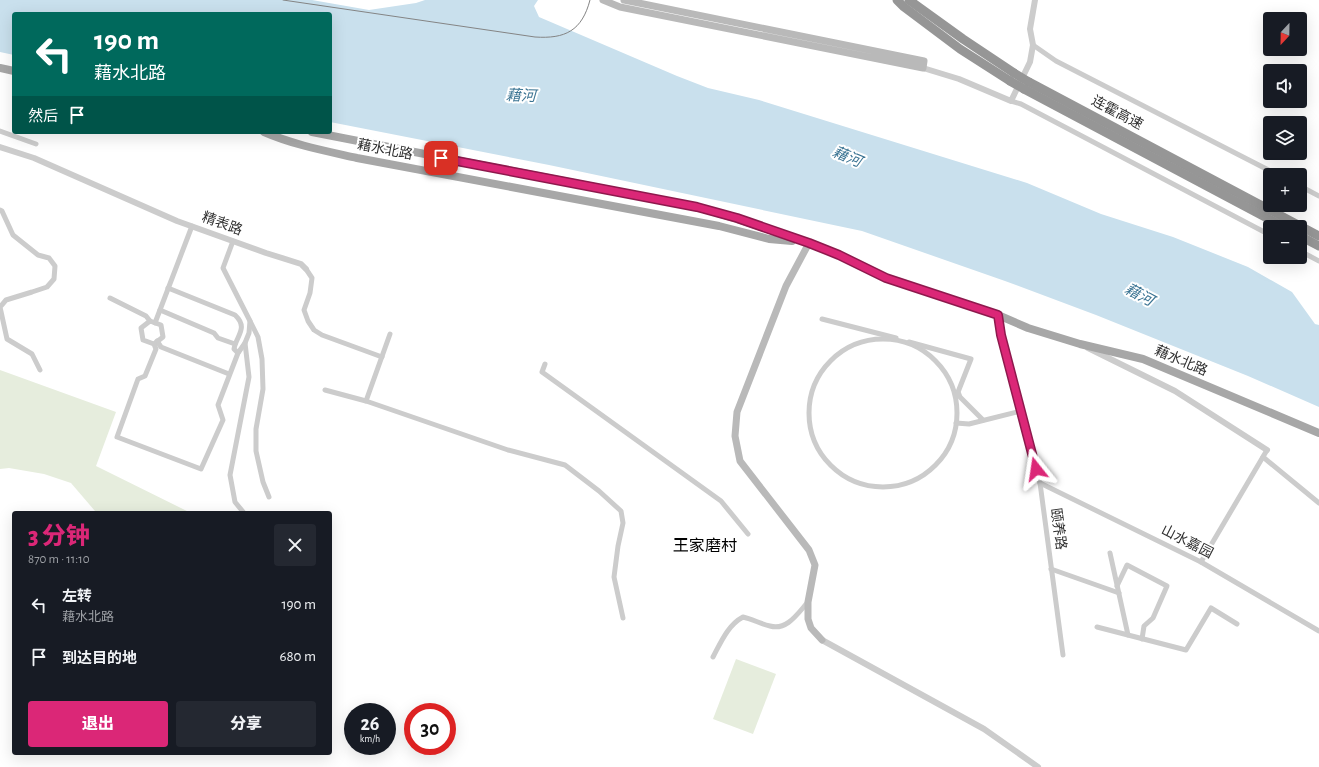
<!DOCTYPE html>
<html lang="zh">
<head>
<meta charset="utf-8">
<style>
  :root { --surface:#171b24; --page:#242831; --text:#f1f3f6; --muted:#9ea1a6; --accent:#db2777 }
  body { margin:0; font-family:"Alegreya Sans","Noto Sans SC",sans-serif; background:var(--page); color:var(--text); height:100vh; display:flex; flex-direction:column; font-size:15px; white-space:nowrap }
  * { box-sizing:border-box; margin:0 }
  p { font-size:13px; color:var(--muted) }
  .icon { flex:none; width:22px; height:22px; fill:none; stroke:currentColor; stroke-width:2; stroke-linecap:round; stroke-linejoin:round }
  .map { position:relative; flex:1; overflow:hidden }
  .panel { position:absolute; left:12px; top:511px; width:320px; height:244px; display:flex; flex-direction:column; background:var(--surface); border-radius:4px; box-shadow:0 4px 16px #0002 }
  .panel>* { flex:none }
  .banner { position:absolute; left:12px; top:12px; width:320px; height:122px; border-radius:4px; box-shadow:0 4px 16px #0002; background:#00695c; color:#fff; overflow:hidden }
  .needle { width:26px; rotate:202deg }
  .fabs { position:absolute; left:1263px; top:12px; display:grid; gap:8px }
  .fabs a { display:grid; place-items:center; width:44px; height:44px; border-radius:4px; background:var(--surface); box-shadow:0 4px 16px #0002; font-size:20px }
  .speed { position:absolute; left:344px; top:703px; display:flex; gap:8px; font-size:20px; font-weight:700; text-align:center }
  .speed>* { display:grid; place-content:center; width:52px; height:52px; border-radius:50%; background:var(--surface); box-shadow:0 4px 16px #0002; line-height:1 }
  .speed small { font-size:10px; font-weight:400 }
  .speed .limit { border:6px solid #d22; background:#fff; color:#111 }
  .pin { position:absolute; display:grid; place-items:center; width:34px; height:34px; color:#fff; margin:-17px; border-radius:8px; box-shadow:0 2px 6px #0006 }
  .me { position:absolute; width:44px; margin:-22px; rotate:345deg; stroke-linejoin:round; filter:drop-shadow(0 0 3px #0008) }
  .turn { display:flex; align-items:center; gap:14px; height:84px; padding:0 16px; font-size:18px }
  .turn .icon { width:52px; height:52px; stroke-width:2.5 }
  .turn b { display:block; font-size:28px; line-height:34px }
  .then { display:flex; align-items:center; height:38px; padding:0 16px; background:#0003; gap:8px; font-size:15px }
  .round { display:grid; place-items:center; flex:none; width:42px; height:42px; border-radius:4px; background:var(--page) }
  .head { display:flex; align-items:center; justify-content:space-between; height:68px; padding:0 16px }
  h1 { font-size:24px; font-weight:800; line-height:30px; color:var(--accent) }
  .cta { display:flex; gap:8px; margin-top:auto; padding:8px 16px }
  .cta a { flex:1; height:46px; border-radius:4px; background:var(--accent); color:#fff; font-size:16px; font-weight:800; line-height:46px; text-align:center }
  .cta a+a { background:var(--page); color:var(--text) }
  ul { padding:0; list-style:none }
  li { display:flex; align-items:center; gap:12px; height:52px; padding:0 16px }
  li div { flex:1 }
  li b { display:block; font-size:15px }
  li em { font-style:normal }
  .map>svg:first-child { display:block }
  .green { fill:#e6eddd }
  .water { fill:#c9e0ed }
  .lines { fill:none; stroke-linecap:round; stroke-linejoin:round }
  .minor { stroke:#ccc; stroke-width:5 }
  .tertiary { stroke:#ccc; stroke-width:6 }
  .secondary { stroke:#b9b9b9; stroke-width:7 }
  .primary { stroke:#a7a7a7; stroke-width:8 }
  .motorway { stroke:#969696; stroke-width:9 }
  .tram { stroke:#848484; stroke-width:1 }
  .motorway-bridge { stroke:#969696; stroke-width:9 }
  .route-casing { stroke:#8e194d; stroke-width:10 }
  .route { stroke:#db2777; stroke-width:7 }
  .labels { text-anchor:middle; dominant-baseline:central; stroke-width:4; stroke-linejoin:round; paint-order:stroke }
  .street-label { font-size:14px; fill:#2f2f2f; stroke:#fff }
  .water-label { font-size:15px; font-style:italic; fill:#3b7493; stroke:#fff }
  .quarter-label { font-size:16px; fill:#000; stroke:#fff }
</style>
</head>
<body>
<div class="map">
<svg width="1319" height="767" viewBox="0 0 1319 767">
  <rect width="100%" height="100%" fill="#fff"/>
  <g class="green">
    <polygon points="0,370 116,412 96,466 191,513 102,513 95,511 71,483 44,474 9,468 0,469"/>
    <polygon points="736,659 776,674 753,734 713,719"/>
  </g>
  <polygon class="water" points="0,0 312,0 369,10 416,3 425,0 538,0 534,6 539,17 677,76 708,88 759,100 1027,183 1101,214 1173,237 1248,267 1292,292 1315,324 1319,325 1319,407 1248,376 1096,315 1005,281 862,231 549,165 330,122 330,14 14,14 14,55 0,52"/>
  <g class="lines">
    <g class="minor">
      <polyline points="1033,45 1056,61 1278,175"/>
      <polyline points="1011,101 1021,104 1270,235"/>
      <polyline points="0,131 36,144"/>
      <polyline points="1300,186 1319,196"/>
      <polyline points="0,210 2,211 13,235 38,255 49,258 55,266 54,279 47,287 32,292 6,300 0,307 7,339 32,354 40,370"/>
      <polyline points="233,241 223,268 250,321 249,333 245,343 249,377 230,475 235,502 244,513"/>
      <polyline points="1300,251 1319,261"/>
      <polyline points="306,269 312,278 310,293 304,310 308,321 314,330 322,335 382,357"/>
      <path d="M168 288 235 315C249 328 236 336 234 349L238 353"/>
      <polyline points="110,298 146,316 150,321"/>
      <polyline points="160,310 214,333 218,338 235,344"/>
      <polyline points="998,315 1001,335 1040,483 1063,655"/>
      <polyline points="822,319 896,338"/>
      <polygon points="150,321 161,325 163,337 154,344 143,340 141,328"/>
      <polyline points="250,321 258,337 262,359 263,389 256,429 256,451 263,482 269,497"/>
      <polyline points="155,323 192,226"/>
      <circle cx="883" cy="413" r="74"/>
      <polyline points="157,341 161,347 229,374"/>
      <polyline points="909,342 971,359 958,392 960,397 983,420"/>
      <polyline points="154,344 156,349 145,376 138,379 117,437 201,469 223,420 218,405 238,353 245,343"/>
      <polyline points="545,364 542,372 721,501 748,534"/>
      <polyline points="325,390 366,401 508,450 565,465 599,491 621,511 623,523 618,546 614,577 623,618"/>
      <polyline points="366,401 390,334"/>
      <polyline points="956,423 969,424 1021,411"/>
      <polyline points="1263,457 1319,503"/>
      <polyline points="1040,483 1201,562 1319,631"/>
      <polyline points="1110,553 1128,635"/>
      <polyline points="1201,562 1267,450"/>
      <polyline points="1051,569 1119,593"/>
      <polyline points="1117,586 1127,565 1167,586 1153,618 1144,626 1142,639"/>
      <polyline points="1097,627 1186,650 1211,608 1237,624"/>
      <path d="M713 657C721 642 728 625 743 617 752 619 761 624 770 626 787 631 798 613 808 602"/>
    </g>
    <g class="tertiary">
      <polyline points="923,68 959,79 1011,101 1030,62 1033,45 1030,29 1035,0"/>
      <polyline points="0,147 34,158 177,221 266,253 301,264 306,269"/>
      <polyline points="1088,348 1175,391 1267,450"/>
      <polyline points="822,640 984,729 1038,767"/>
    </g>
    <g class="secondary">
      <polyline points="603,0 620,7 923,68 924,61 624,0"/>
      <polyline points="809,243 786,286 737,412 735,436 740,461 809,550 815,565 808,602 808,619 811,628 822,640"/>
    </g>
    <g class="primary">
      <polyline points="0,68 14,71"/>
      <path d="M264 132C294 145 326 151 357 158L719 226 769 239 792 241"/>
      <polyline points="312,132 697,207 737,219 809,243 839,255 886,278 998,315 1028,328 1080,344 1143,359 1319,433"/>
    </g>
    <g class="motorway">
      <polyline points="897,0 904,7 960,49 1010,81"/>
      <polyline points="909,0 963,39 1014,73"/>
      <polyline points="1029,82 1319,236"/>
      <polyline points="1024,89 1284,227"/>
      <polyline points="1300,236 1319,246"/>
    </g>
    <path class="tram" d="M283 0 535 37C565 39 582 31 590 0"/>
    <g class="motorway-bridge">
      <polyline points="1014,73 1029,82"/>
      <polyline points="1010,81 1024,89"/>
    </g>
  </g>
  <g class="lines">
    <defs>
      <polyline id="route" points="441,158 697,207 737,218 809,243 839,255 886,278 998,315 1001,335 1036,469"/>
    </defs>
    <use href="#route" class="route-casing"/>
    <use href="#route" class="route"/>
  </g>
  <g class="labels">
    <g class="street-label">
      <text transform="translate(1117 113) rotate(28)">连霍高速</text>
      <text transform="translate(385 150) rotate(11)">藉水北路</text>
      <text transform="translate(222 224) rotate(20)">精表路</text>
      <text transform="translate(1181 361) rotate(23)">藉水北路</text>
      <text transform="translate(1058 529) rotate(82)">颐养路</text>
      <text transform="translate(1187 542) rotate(27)">山水嘉园</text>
    </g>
    <g class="water-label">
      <text transform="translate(521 96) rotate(2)">藉河</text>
      <text transform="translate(847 157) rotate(22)">藉河</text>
      <text transform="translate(1139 295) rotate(28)">藉河</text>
    </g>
    <g class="quarter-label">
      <text x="705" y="546">王家磨村</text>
    </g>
  </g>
</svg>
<div class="fabs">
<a><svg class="needle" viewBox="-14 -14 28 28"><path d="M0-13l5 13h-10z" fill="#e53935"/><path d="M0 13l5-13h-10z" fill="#9ea1a6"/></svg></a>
<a><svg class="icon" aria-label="sound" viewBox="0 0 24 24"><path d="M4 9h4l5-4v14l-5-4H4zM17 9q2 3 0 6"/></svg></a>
<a><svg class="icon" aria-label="layers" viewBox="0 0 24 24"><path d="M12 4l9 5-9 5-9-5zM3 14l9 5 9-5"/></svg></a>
<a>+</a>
<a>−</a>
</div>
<div class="speed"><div>26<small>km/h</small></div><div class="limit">30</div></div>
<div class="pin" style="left:441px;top:158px;background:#d93025"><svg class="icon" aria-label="arrive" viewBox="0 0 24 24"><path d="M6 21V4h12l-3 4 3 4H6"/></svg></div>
<svg class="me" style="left:1036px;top:469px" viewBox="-20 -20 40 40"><path d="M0-17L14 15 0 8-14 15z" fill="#db2777" stroke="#fff" stroke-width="4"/></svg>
<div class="banner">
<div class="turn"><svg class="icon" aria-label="left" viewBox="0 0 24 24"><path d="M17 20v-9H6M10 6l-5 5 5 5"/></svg><div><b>190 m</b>藉水北路</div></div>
<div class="then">然后<svg class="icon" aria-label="arrive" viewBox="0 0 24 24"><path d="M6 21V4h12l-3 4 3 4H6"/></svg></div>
</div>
<section class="panel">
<div class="head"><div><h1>3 分钟</h1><p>870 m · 11:10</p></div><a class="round"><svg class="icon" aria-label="close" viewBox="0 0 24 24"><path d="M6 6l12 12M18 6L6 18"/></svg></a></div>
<ul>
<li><svg class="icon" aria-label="left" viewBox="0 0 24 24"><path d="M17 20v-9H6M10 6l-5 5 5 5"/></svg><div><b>左转</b><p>藉水北路</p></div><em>190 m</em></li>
<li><svg class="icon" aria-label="arrive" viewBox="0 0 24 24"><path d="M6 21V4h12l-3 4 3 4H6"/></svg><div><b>到达目的地</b></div><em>680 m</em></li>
</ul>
<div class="cta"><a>退出</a><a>分享</a></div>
</section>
</div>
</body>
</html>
